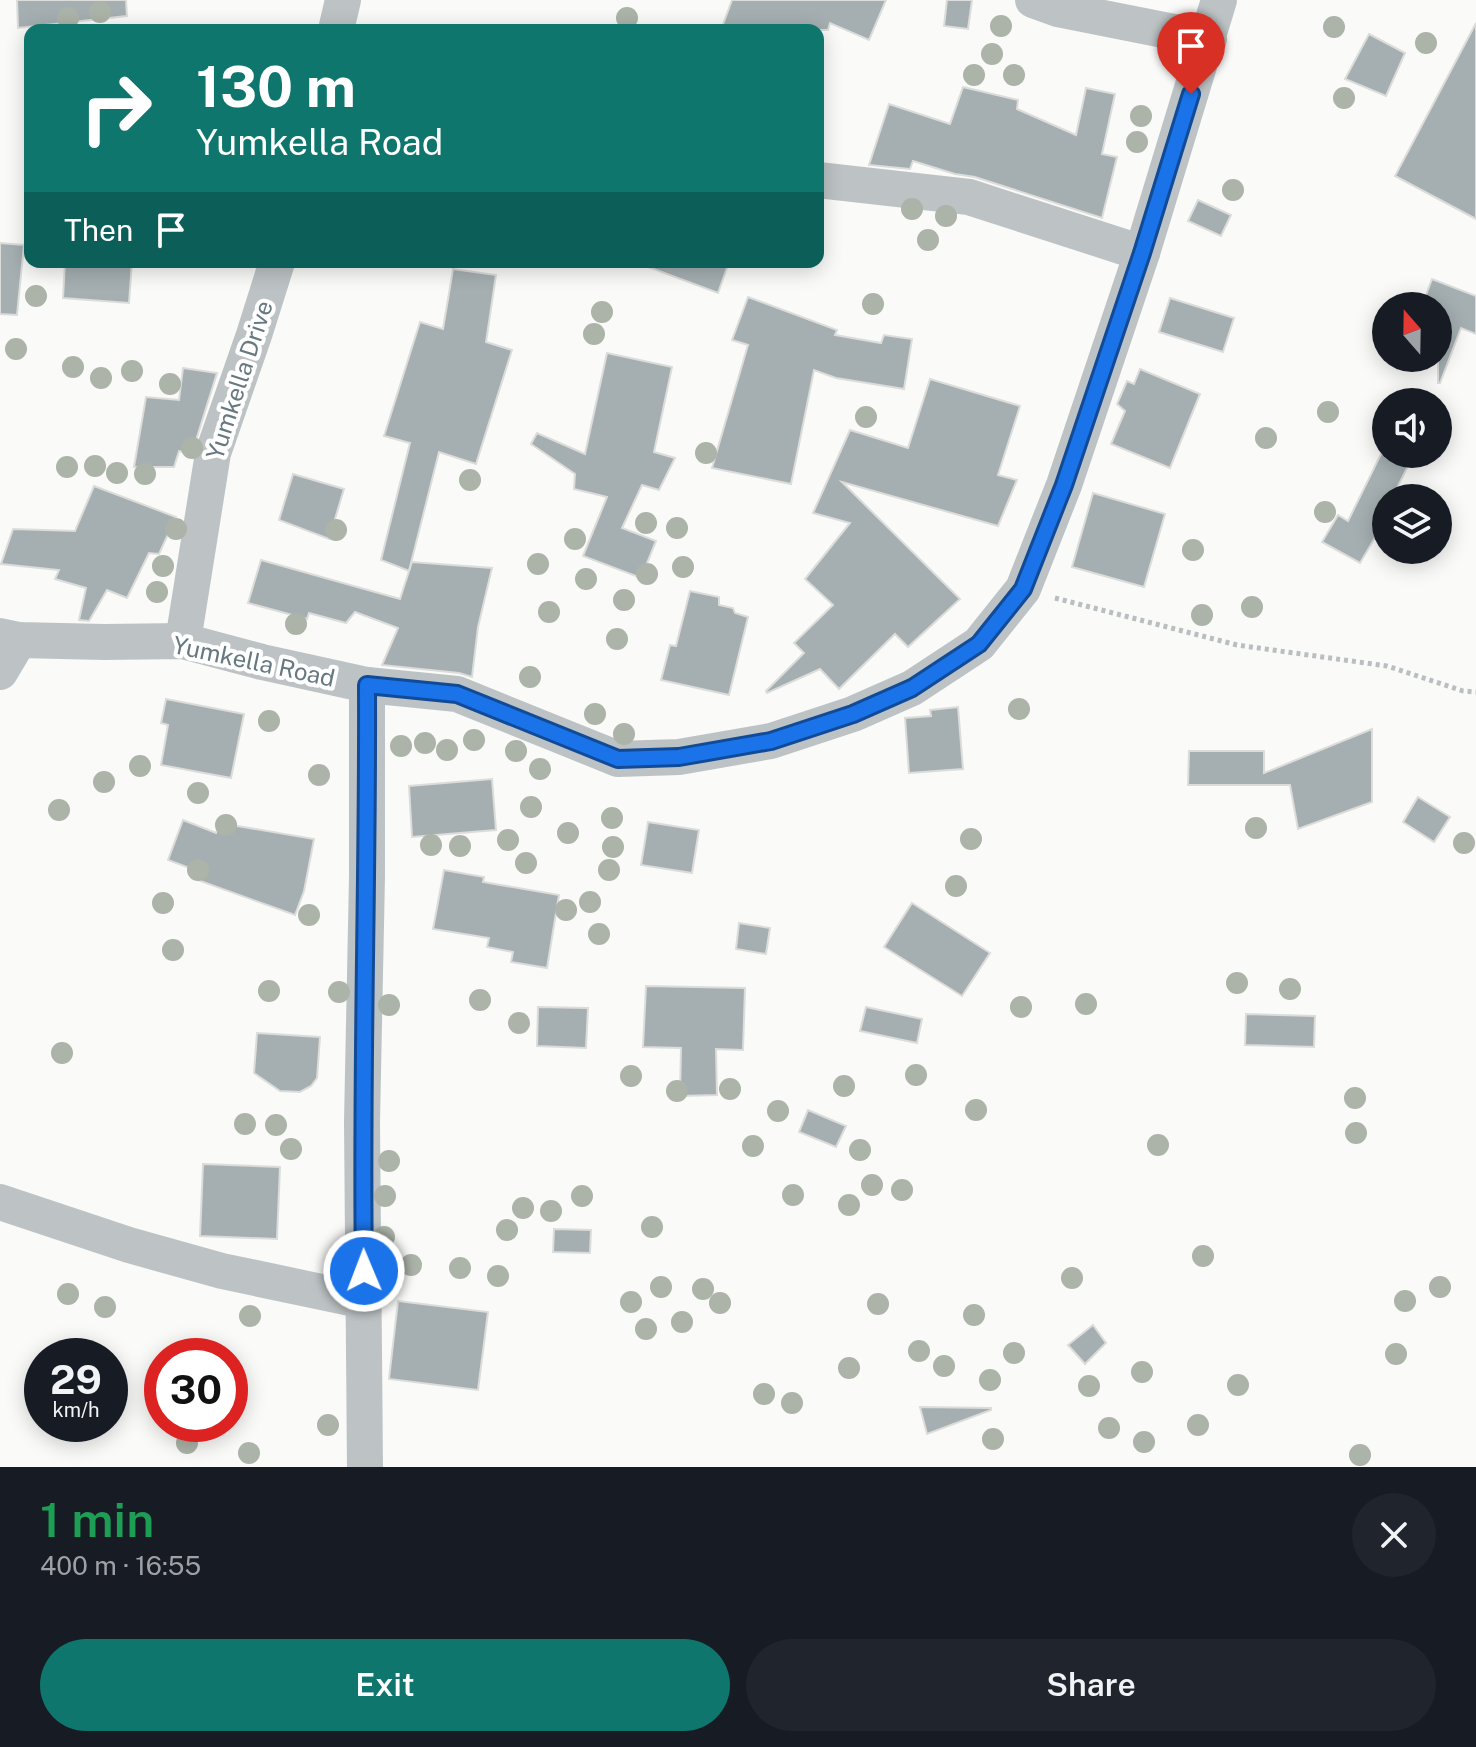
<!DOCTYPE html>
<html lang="en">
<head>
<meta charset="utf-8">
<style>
  :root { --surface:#171b24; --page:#20242c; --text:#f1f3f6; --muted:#9ea1a6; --accent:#0f766e }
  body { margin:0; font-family:"Public Sans",sans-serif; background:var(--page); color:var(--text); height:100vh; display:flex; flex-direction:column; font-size:30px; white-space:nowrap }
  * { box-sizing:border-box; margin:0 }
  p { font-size:26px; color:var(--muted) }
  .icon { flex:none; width:44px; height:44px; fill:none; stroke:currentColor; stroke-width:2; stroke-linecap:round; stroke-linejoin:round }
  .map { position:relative; height:1467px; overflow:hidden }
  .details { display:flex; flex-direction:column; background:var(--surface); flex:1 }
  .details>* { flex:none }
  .banner { position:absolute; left:24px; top:24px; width:800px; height:244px; border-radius:16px; box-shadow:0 4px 20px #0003; background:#0f766e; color:#fff; overflow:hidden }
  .needle { width:52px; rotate:340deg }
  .tools { position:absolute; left:1372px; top:292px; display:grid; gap:16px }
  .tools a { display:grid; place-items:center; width:80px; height:80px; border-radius:50%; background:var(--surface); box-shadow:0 4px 20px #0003; font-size:40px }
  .speed { position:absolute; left:24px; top:1338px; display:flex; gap:16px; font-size:40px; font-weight:700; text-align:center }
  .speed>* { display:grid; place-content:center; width:104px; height:104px; border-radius:50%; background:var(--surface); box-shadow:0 4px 20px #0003; line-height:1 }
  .speed small { font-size:20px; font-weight:400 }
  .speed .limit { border:12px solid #d22; background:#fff; color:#111 }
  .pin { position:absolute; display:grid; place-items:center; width:68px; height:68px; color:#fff; margin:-82px -34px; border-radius:50% 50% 50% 0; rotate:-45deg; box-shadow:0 0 8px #0007 }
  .pin .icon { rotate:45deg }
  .me { position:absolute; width:88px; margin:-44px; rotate:359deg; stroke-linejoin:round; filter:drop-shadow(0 0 6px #0008) }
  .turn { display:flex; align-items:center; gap:28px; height:168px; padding:0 40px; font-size:36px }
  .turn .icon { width:104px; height:104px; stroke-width:2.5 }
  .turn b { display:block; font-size:56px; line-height:68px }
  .then { display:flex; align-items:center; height:76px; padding:0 40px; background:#0003; gap:16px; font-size:30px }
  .round { display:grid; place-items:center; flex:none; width:84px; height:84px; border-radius:42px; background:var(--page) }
  .summary { display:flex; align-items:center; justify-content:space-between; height:136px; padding:0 40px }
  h1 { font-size:48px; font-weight:600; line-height:60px; color:#1e9e55 }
  .cta { display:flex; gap:16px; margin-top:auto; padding:16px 40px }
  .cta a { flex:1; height:92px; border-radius:48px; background:var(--accent); color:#fff; font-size:32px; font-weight:600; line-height:92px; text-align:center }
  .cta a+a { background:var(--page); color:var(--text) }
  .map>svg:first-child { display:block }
  .building { fill:#a5afb2; stroke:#dcdcda; stroke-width:2 }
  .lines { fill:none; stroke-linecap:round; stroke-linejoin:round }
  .path { stroke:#babec0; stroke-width:5; stroke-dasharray:4 4; stroke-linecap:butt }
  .minor { stroke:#bdc3c5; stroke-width:36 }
  .tree { fill:#acb3a8 }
  .route-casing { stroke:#114b97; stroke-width:20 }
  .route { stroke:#1a73e8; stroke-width:14 }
  .labels { text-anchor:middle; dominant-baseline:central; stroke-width:8; stroke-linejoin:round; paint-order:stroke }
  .street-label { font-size:24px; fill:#677980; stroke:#fff }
</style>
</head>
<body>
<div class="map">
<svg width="1476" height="1467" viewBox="0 0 1476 1467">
  <rect width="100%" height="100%" fill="#fafaf8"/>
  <g class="building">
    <polygon points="17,0 126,0 127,16 18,28"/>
    <polygon points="732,0 886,0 869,40 830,23 828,30 721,30"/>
    <polygon points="947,0 972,0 968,29 944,26"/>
    <polygon points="1476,23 1476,219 1395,176"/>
    <polygon points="1369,34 1405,53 1386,96 1345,79"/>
    <polygon points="963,87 1018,100 1017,109 1076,135 1086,88 1115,94 1102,154 1117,157 1102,218 975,177 955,174 913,161 910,169 869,165 889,104 950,124"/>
    <polygon points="1198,200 1231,215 1221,236 1188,221"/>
    <polygon points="0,243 24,245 17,315 0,314"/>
    <polygon points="65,262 132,262 129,303 63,298"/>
    <polygon points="643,262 729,262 718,293 643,265"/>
    <polygon points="453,269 496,275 486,342 512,350 476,464 439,452 409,571 381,560 410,443 384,436 420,322 443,329"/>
    <polygon points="1432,279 1476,296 1476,334 1461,328 1440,383 1438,383 1438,306 1422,306"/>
    <polygon points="748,297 837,330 835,335 881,343 884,335 912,339 904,389 836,378 814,370 791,484 712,468 748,345 732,340"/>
    <polygon points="1170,298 1234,318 1223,352 1159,332"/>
    <polygon points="607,353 672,367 654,452 675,458 659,490 642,485 622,528 656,541 641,578 583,556 607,497 574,489 575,474 531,444 537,433 585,454"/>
    <polygon points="183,368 217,373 192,453 179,451 174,467 134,467 146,397 179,400"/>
    <polygon points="1140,369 1200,394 1170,468 1111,444 1125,411 1117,404 1127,381 1134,384"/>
    <polygon points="930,379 1020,406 998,475 1017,480 998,526 842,482 960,599 908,647 895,634 839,689 820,669 767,693 766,691 804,653 794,643 833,605 805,579 850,523 813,513 850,430 908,448"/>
    <polygon points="1381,454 1414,454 1392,498 1386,498 1386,519 1360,563 1322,542 1338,515 1348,521"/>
    <polygon points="293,474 344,489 329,539 279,520"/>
    <polygon points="94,486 176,517 159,554 149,553 127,598 107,590 89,621 79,620 86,588 55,579 59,570 1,564 13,529 75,531"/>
    <polygon points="1093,493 1165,514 1144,587 1072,567"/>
    <polygon points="261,560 400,599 412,562 492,568 478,627 472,677 459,673 382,665 398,628 355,612 346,623 309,613 307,619 248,603"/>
    <polygon points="690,591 719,597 719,605 733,608 735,613 748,617 729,695 661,680 670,645 676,646"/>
    <polygon points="166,699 244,714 231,778 161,765 168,725 161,723"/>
    <polygon points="958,707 963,769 909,773 905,718 931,716 930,710"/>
    <polygon points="1372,729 1372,802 1298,829 1290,785 1188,785 1189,751 1264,751 1264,773"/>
    <polygon points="492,779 496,830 412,837 409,786"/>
    <polygon points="1418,797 1450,817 1434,842 1403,822"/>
    <polygon points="183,820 216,833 220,823 314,839 304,891 295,915 192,878 195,870 168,860"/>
    <polygon points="648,822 699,830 692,873 641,865"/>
    <polygon points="444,870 484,877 483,882 559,895 547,968 511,962 513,952 487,947 489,938 433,929"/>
    <polygon points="912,903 990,953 962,996 884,947"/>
    <polygon points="739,923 770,928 766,954 736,949"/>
    <polygon points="646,986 745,988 743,1050 716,1049 717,1095 680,1096 681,1048 643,1047"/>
    <polygon points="538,1007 588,1008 586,1048 537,1046"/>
    <polygon points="866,1007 922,1019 917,1043 860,1031"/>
    <polygon points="1246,1014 1315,1016 1314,1047 1245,1045"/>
    <polygon points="257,1033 320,1037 317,1078 311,1086 300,1092 280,1091 254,1073"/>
    <polygon points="808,1110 846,1126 836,1147 799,1132"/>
    <polygon points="203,1164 280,1167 277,1239 200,1236"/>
    <polygon points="554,1229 591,1230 590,1253 553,1252"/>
    <polygon points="398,1301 488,1312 478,1390 389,1379"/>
    <polygon points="1093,1325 1106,1343 1085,1364 1068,1345"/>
    <polygon points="920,1407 991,1408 991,1410 927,1434"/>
  </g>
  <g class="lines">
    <polyline class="path" points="1055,598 1237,645 1387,666 1463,691 1476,692"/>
    <g class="minor">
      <polyline points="1033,0 1058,9 1209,39"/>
      <polyline points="336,30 343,0"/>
      <polyline points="818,180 969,197 1142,253"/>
      <polyline points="0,636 19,640 104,642 183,641 262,662 367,685 457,694 618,759 679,757 771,741 853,714 912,688 979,644 1023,589 1064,485 1142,253 1219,0"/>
      <polyline points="183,641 213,453 254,335 277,262"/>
      <polyline points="0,672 19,640"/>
      <polyline points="0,1202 129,1245 222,1271 364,1301"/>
      <polyline points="365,1467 362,1122 367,876 367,685"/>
    </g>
  </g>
  <g class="tree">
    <circle cx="100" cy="12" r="11"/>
    <circle cx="68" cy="18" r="11"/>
    <circle cx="627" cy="18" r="11"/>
    <circle cx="1001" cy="26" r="11"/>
    <circle cx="1334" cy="27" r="11"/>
    <circle cx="1426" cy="43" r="11"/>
    <circle cx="992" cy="54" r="11"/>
    <circle cx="974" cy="75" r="11"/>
    <circle cx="1014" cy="75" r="11"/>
    <circle cx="1344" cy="98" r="11"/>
    <circle cx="1141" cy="116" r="11"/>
    <circle cx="1137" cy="142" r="11"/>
    <circle cx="1233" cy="190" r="11"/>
    <circle cx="912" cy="209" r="11"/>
    <circle cx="946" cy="216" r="11"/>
    <circle cx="928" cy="240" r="11"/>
    <circle cx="36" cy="296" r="11"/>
    <circle cx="873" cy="304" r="11"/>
    <circle cx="602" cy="312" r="11"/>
    <circle cx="594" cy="334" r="11"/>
    <circle cx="16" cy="349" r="11"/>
    <circle cx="73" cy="367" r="11"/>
    <circle cx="132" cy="371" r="11"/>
    <circle cx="101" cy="378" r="11"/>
    <circle cx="170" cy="384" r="11"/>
    <circle cx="1328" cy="412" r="11"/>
    <circle cx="866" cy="417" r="11"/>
    <circle cx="1266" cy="438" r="11"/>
    <circle cx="192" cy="448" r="11"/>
    <circle cx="706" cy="453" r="11"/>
    <circle cx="95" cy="466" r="11"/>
    <circle cx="67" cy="467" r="11"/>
    <circle cx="117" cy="473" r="11"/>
    <circle cx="145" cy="474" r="11"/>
    <circle cx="470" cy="480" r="11"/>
    <circle cx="1325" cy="512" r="11"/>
    <circle cx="646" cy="523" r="11"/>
    <circle cx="677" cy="528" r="11"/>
    <circle cx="176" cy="529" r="11"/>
    <circle cx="336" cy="530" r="11"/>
    <circle cx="575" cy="539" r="11"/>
    <circle cx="1193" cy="550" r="11"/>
    <circle cx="538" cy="564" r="11"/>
    <circle cx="163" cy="566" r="11"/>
    <circle cx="683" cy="567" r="11"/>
    <circle cx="647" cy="574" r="11"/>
    <circle cx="586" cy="579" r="11"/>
    <circle cx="157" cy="592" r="11"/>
    <circle cx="624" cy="600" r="11"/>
    <circle cx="1252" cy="607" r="11"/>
    <circle cx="549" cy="612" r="11"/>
    <circle cx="1202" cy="615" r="11"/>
    <circle cx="296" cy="624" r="11"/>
    <circle cx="617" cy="639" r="11"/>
    <circle cx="530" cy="677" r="11"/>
    <circle cx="1019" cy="709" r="11"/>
    <circle cx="595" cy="714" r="11"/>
    <circle cx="269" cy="721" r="11"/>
    <circle cx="624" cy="734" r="11"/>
    <circle cx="474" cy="740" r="11"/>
    <circle cx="425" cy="743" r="11"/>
    <circle cx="401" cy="746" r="11"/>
    <circle cx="447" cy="750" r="11"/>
    <circle cx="516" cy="751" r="11"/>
    <circle cx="140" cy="766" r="11"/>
    <circle cx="540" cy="769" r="11"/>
    <circle cx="319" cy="775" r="11"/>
    <circle cx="104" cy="782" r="11"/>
    <circle cx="198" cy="793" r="11"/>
    <circle cx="531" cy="807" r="11"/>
    <circle cx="59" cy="810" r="11"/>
    <circle cx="612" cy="818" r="11"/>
    <circle cx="226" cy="825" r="11"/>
    <circle cx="1256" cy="828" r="11"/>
    <circle cx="568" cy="833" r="11"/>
    <circle cx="971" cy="839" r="11"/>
    <circle cx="508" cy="840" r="11"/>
    <circle cx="1464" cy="843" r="11"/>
    <circle cx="431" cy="845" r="11"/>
    <circle cx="460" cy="846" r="11"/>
    <circle cx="613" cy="847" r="11"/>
    <circle cx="526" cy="863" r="11"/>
    <circle cx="198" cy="870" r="11"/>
    <circle cx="609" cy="870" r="11"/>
    <circle cx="956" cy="886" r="11"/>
    <circle cx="590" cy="902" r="11"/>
    <circle cx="163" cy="903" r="11"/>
    <circle cx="566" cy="910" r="11"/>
    <circle cx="309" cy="915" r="11"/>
    <circle cx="599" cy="934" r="11"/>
    <circle cx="173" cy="950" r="11"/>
    <circle cx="1237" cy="983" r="11"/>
    <circle cx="1290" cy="989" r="11"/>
    <circle cx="269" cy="991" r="11"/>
    <circle cx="339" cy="992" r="11"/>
    <circle cx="480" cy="1000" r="11"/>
    <circle cx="1086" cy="1004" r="11"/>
    <circle cx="389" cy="1005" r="11"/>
    <circle cx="1021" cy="1007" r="11"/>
    <circle cx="519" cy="1023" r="11"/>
    <circle cx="62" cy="1053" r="11"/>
    <circle cx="916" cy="1075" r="11"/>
    <circle cx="631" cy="1076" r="11"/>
    <circle cx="844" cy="1086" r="11"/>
    <circle cx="730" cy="1089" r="11"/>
    <circle cx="677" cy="1091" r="11"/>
    <circle cx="1355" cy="1098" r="11"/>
    <circle cx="976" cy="1110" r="11"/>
    <circle cx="778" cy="1111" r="11"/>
    <circle cx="245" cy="1124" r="11"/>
    <circle cx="276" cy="1125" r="11"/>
    <circle cx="1356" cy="1133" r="11"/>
    <circle cx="1158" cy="1145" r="11"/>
    <circle cx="753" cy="1146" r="11"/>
    <circle cx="291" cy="1149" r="11"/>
    <circle cx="860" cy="1150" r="11"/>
    <circle cx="389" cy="1161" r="11"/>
    <circle cx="872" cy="1185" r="11"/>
    <circle cx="902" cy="1190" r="11"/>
    <circle cx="793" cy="1195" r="11"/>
    <circle cx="385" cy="1196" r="11"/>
    <circle cx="582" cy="1196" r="11"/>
    <circle cx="849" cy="1205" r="11"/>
    <circle cx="523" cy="1208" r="11"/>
    <circle cx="551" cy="1211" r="11"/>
    <circle cx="652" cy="1227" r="11"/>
    <circle cx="507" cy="1230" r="11"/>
    <circle cx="384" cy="1237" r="11"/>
    <circle cx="1203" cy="1256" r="11"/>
    <circle cx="411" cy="1265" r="11"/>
    <circle cx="460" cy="1268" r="11"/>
    <circle cx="498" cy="1276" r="11"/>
    <circle cx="1072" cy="1278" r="11"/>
    <circle cx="661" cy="1287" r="11"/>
    <circle cx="1440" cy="1287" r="11"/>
    <circle cx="703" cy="1289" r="11"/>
    <circle cx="68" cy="1294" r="11"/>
    <circle cx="1405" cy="1301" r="11"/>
    <circle cx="631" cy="1302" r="11"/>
    <circle cx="720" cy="1303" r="11"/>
    <circle cx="878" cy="1304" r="11"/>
    <circle cx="105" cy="1307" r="11"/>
    <circle cx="974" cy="1315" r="11"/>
    <circle cx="250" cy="1316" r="11"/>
    <circle cx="682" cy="1322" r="11"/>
    <circle cx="646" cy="1329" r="11"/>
    <circle cx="919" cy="1351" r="11"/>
    <circle cx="1014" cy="1353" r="11"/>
    <circle cx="1396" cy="1354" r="11"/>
    <circle cx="944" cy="1366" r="11"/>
    <circle cx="849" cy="1368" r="11"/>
    <circle cx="1142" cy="1372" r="11"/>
    <circle cx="990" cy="1380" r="11"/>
    <circle cx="1238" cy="1385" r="11"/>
    <circle cx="1089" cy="1386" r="11"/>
    <circle cx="764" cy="1394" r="11"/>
    <circle cx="792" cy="1403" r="11"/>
    <circle cx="328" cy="1425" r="11"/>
    <circle cx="1198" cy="1425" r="11"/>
    <circle cx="1109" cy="1428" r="11"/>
    <circle cx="993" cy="1439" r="11"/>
    <circle cx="1144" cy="1442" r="11"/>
    <circle cx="187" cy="1443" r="11"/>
    <circle cx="249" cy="1453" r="11"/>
    <circle cx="1360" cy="1455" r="11"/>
  </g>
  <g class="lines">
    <defs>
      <path id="route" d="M364 1271C361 1076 368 881 367 685L457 694 618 759 679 757 771 741 853 714 912 688 979 644 1023 589 1064 485 1142 253 1191 94"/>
    </defs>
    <use href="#route" class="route-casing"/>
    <use href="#route" class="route"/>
  </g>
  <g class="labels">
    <g class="street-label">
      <text transform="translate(239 380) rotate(-72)">Yumkella Drive</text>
      <text transform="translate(254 661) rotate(12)">Yumkella Road</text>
    </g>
  </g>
</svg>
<div class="tools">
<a><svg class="needle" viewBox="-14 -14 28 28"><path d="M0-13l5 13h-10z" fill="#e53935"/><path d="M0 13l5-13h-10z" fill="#9ea1a6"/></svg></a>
<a><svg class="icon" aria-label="sound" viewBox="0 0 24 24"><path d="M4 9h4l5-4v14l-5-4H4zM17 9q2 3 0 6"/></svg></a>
<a><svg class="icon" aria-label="layers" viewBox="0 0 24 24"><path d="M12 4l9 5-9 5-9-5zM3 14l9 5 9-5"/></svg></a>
</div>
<div class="speed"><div>29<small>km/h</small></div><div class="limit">30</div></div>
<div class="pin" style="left:1191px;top:94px;background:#d93025"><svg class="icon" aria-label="arrive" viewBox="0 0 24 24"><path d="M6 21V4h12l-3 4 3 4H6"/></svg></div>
<svg class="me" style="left:364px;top:1271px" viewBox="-20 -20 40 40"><circle r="17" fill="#1a73e8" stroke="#fff" stroke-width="3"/><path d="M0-11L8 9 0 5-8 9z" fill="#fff"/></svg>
<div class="banner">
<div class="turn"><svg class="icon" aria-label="right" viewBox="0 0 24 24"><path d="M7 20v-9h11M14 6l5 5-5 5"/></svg><div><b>130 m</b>Yumkella Road</div></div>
<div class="then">Then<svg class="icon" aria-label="arrive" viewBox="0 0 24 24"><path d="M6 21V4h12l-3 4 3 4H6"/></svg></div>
</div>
</div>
<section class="details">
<div class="summary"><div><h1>1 min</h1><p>400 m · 16:55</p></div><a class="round"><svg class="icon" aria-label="close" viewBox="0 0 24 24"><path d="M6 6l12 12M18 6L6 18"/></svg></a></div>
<div class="cta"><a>Exit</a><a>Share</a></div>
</section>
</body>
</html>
